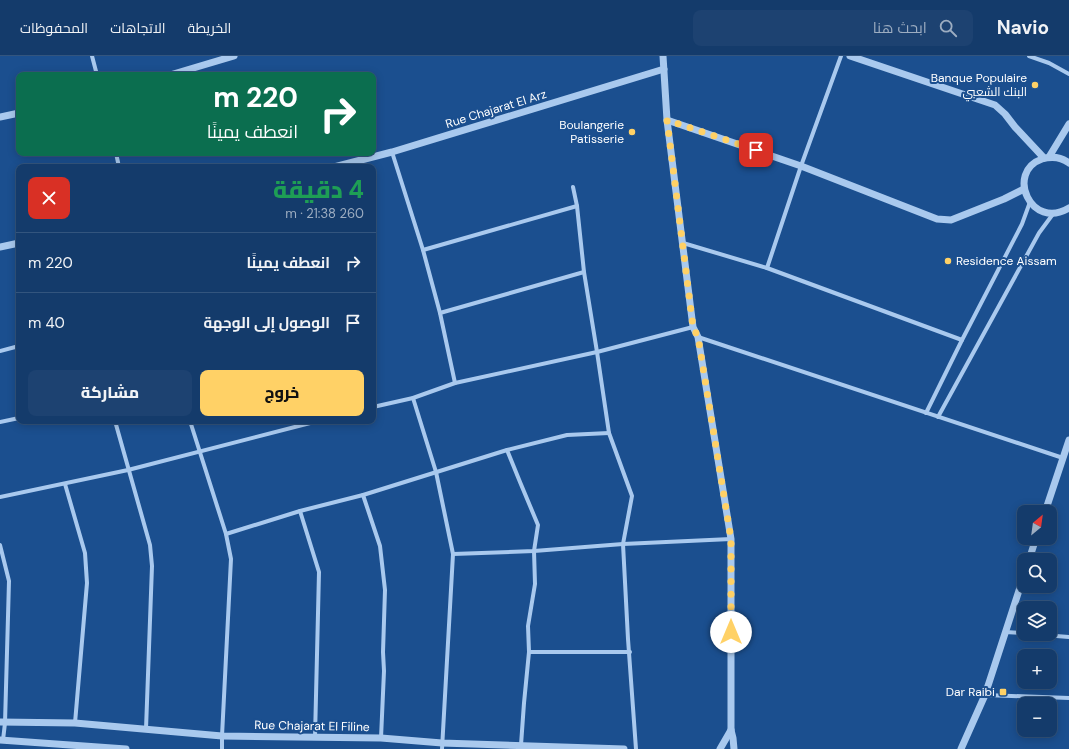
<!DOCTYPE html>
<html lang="ar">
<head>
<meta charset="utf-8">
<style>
  :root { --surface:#143b6b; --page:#1d4271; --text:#f1f3f6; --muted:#9dadc1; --line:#33557e; --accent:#ffd166 }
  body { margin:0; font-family:"DM Sans",Cairo,sans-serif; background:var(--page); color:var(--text); direction:rtl; height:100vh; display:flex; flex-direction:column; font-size:15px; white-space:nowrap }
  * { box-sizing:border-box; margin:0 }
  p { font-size:13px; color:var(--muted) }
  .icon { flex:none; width:22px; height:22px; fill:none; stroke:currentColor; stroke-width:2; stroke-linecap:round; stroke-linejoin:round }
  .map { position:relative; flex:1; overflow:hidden; direction:ltr }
  .side { position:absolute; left:16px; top:108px; width:360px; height:260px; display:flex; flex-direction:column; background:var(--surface); border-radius:8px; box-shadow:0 2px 10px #0003,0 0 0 1px var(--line); direction:rtl }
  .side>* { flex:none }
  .hud { position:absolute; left:16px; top:16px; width:360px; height:84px; border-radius:8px; box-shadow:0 2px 10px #0003,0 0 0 1px var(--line); direction:rtl; background:#0b6e4f; color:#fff; overflow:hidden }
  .needle { width:26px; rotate:29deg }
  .fabs { position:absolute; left:1017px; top:449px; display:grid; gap:8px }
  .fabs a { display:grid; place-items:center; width:40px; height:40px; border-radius:8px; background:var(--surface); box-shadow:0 2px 10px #0003,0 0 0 1px var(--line); font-size:20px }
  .pin { position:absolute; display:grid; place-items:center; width:34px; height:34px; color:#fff; margin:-17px; border-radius:8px; box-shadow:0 2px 6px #0006 }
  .me { position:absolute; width:44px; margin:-22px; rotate:0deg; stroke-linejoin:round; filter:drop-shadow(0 0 3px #0008) }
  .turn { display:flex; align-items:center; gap:14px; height:84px; padding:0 12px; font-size:18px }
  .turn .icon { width:52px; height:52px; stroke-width:2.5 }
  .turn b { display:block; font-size:28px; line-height:34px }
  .round { display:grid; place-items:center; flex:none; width:42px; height:42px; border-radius:8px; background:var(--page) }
  .overview { display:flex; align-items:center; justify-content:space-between; height:68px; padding:0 12px }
  h1 { font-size:24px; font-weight:800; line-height:30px; color:#1e9e55 }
  .button { display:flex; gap:8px; margin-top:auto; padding:8px 12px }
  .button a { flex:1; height:46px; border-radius:8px; background:var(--accent); color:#111; font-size:16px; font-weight:800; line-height:46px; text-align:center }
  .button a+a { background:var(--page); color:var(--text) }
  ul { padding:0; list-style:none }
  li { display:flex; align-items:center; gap:12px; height:60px; padding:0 12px; border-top:1px solid var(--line) }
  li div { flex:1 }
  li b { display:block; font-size:15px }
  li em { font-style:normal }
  header { display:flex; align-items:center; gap:24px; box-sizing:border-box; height:56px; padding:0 20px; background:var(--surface); border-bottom:1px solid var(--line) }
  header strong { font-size:19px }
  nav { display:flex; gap:22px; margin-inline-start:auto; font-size:14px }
  .search { width:280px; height:36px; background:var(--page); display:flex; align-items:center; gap:10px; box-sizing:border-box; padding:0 14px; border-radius:8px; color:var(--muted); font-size:15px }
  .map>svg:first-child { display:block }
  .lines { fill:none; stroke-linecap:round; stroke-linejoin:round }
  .minor { stroke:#a9c9ee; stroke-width:4 }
  .tertiary { stroke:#a9c9ee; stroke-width:7 }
  .route { stroke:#ffd166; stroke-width:7; stroke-dasharray:0 12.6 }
  .poi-dot { fill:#ffd166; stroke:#1b4f8f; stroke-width:1.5 }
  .labels { text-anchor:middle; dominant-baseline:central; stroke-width:4; stroke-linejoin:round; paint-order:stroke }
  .poi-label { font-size:12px; fill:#fff; stroke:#1b4f8f; text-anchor:end }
  .street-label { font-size:12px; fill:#fff; stroke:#1b4f8f }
</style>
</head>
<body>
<header>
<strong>Navio</strong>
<div class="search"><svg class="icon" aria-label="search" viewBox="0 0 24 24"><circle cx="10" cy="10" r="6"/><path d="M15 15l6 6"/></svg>ابحث هنا</div>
<nav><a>الخريطة</a><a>الاتجاهات</a><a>المحفوظات</a></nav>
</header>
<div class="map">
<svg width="1069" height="693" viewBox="0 0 1069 693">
  <rect width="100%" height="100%" fill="#1b4f8f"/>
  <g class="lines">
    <g class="minor">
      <polyline points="92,0 97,19"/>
      <polyline points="1029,0 1049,7 1069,18"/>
      <polyline points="392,96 423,194 440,257 455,327"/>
      <polyline points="116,97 119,111"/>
      <polyline points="573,131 577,150 584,216 597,296 609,377 632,440 623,488 628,583 636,693"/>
      <polyline points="683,187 767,212 962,284"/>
      <polyline points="423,194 577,150"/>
      <polyline points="767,212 801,110 841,0"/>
      <polyline points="440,257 584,216"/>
      <polyline points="698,281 1063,402"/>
      <polyline points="0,295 19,290"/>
      <polyline points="413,342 436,416 453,498 442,693"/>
      <polyline points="373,351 413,342 455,327 597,296 693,271"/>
      <polyline points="926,357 962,284 1022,168 1030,146"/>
      <polyline points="938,361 1039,177 1053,158"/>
      <polyline points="115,365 150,489 152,510 146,673"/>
      <polyline points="190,365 226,478 231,503 222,680 222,693"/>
      <polyline points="0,366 19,362"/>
      <polyline points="507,394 520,426 538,469 534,495 535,528 528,570 529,596 524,647 521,689"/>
      <polyline points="65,428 85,497 87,527 75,667"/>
      <polyline points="363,439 380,490 385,534 383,596 384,615 381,682"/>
      <polyline points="0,441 128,414 318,365"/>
      <polyline points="300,455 319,516 315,681"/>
      <polyline points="226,478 300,455 363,439 507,394 567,379 609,377"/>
      <polyline points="0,489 9,525 5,667 3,684"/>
      <polyline points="453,498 534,495 623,488 731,483"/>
      <polyline points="1005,576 1024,577"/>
      <polyline points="1031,578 1069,581"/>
      <polyline points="529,596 630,596"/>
      <polyline points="985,639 1069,642"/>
    </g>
    <g class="tertiary">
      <polyline points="663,0 667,64 693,271 698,281 731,483 731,674 733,682 734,693"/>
      <polyline points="850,0 995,49 1005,58 1015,71 1044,102"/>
      <polyline points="170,19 234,0"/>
      <polyline points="0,61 19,57"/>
      <polyline points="667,64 801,110 937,163 951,164 1004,143 1024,133"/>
      <polyline points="1049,101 1069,68"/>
      <path d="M1069 107C1061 101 1052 100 1042 103 1005 116 1031 175 1069 152"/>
      <polyline points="334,111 392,96 664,13"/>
      <polyline points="0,191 19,187"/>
      <polyline points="1045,456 1069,384"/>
      <polyline points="1029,504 1036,482"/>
      <polyline points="0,666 75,667 222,680 381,682 442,687 624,693"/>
      <polyline points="0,684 126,693"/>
      <polyline points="720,693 731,674"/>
      <polyline points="961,693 985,639 1024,519"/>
    </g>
  </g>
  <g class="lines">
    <polyline class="route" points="731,576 731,483 698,281 693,271 667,64 756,94"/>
  </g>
  <g class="poi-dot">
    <circle cx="1035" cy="29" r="4"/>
    <circle cx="632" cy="76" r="4"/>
    <circle cx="948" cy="205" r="4"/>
    <rect x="999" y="632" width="8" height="8" rx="2"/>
  </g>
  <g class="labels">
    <g class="poi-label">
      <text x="1027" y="22">Banque Populaire<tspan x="1027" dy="14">البنك الشعبي</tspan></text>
      <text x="624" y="69">Boulangerie<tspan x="624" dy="14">Patisserie</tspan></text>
      <text x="956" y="205" text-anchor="start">Residence Aissam</text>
      <text x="995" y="636">Dar Raibi</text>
    </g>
    <g class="street-label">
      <text transform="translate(496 53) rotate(-17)">Rue Chajarat El Arz</text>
      <text transform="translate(312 670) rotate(1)">Rue Chajarat El Filine</text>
    </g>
  </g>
</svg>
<div class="fabs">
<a><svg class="needle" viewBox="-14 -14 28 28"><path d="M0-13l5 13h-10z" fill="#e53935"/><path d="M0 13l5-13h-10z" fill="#9dadc1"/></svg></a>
<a><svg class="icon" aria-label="search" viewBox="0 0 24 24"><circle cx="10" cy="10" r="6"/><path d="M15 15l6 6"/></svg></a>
<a><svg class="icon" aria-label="layers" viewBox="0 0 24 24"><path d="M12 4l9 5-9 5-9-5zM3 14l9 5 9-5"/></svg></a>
<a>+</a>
<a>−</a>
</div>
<div class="pin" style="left:756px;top:94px;background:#d93025"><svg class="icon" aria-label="arrive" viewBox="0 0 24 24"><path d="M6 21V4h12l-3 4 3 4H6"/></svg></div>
<svg class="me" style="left:731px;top:576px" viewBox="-20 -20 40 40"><circle r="19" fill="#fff"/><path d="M0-13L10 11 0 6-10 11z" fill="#ffd166"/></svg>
<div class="hud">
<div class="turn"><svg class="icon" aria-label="right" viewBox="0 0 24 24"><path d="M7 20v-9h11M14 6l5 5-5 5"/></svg><div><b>220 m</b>انعطف يمينًا</div></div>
</div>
<section class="side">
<div class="overview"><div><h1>4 دقيقة</h1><p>260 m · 21:38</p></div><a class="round" style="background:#d93025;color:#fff"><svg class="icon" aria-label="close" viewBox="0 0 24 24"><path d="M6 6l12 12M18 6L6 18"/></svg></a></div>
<ul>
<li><svg class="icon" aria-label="right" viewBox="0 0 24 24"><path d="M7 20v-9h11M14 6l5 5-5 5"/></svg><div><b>انعطف يمينًا</b></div><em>220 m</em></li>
<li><svg class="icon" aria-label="arrive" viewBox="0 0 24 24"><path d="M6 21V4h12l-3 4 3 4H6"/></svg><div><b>الوصول إلى الوجهة</b></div><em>40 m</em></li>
</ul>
<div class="button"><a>خروج</a><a>مشاركة</a></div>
</section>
</div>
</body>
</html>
